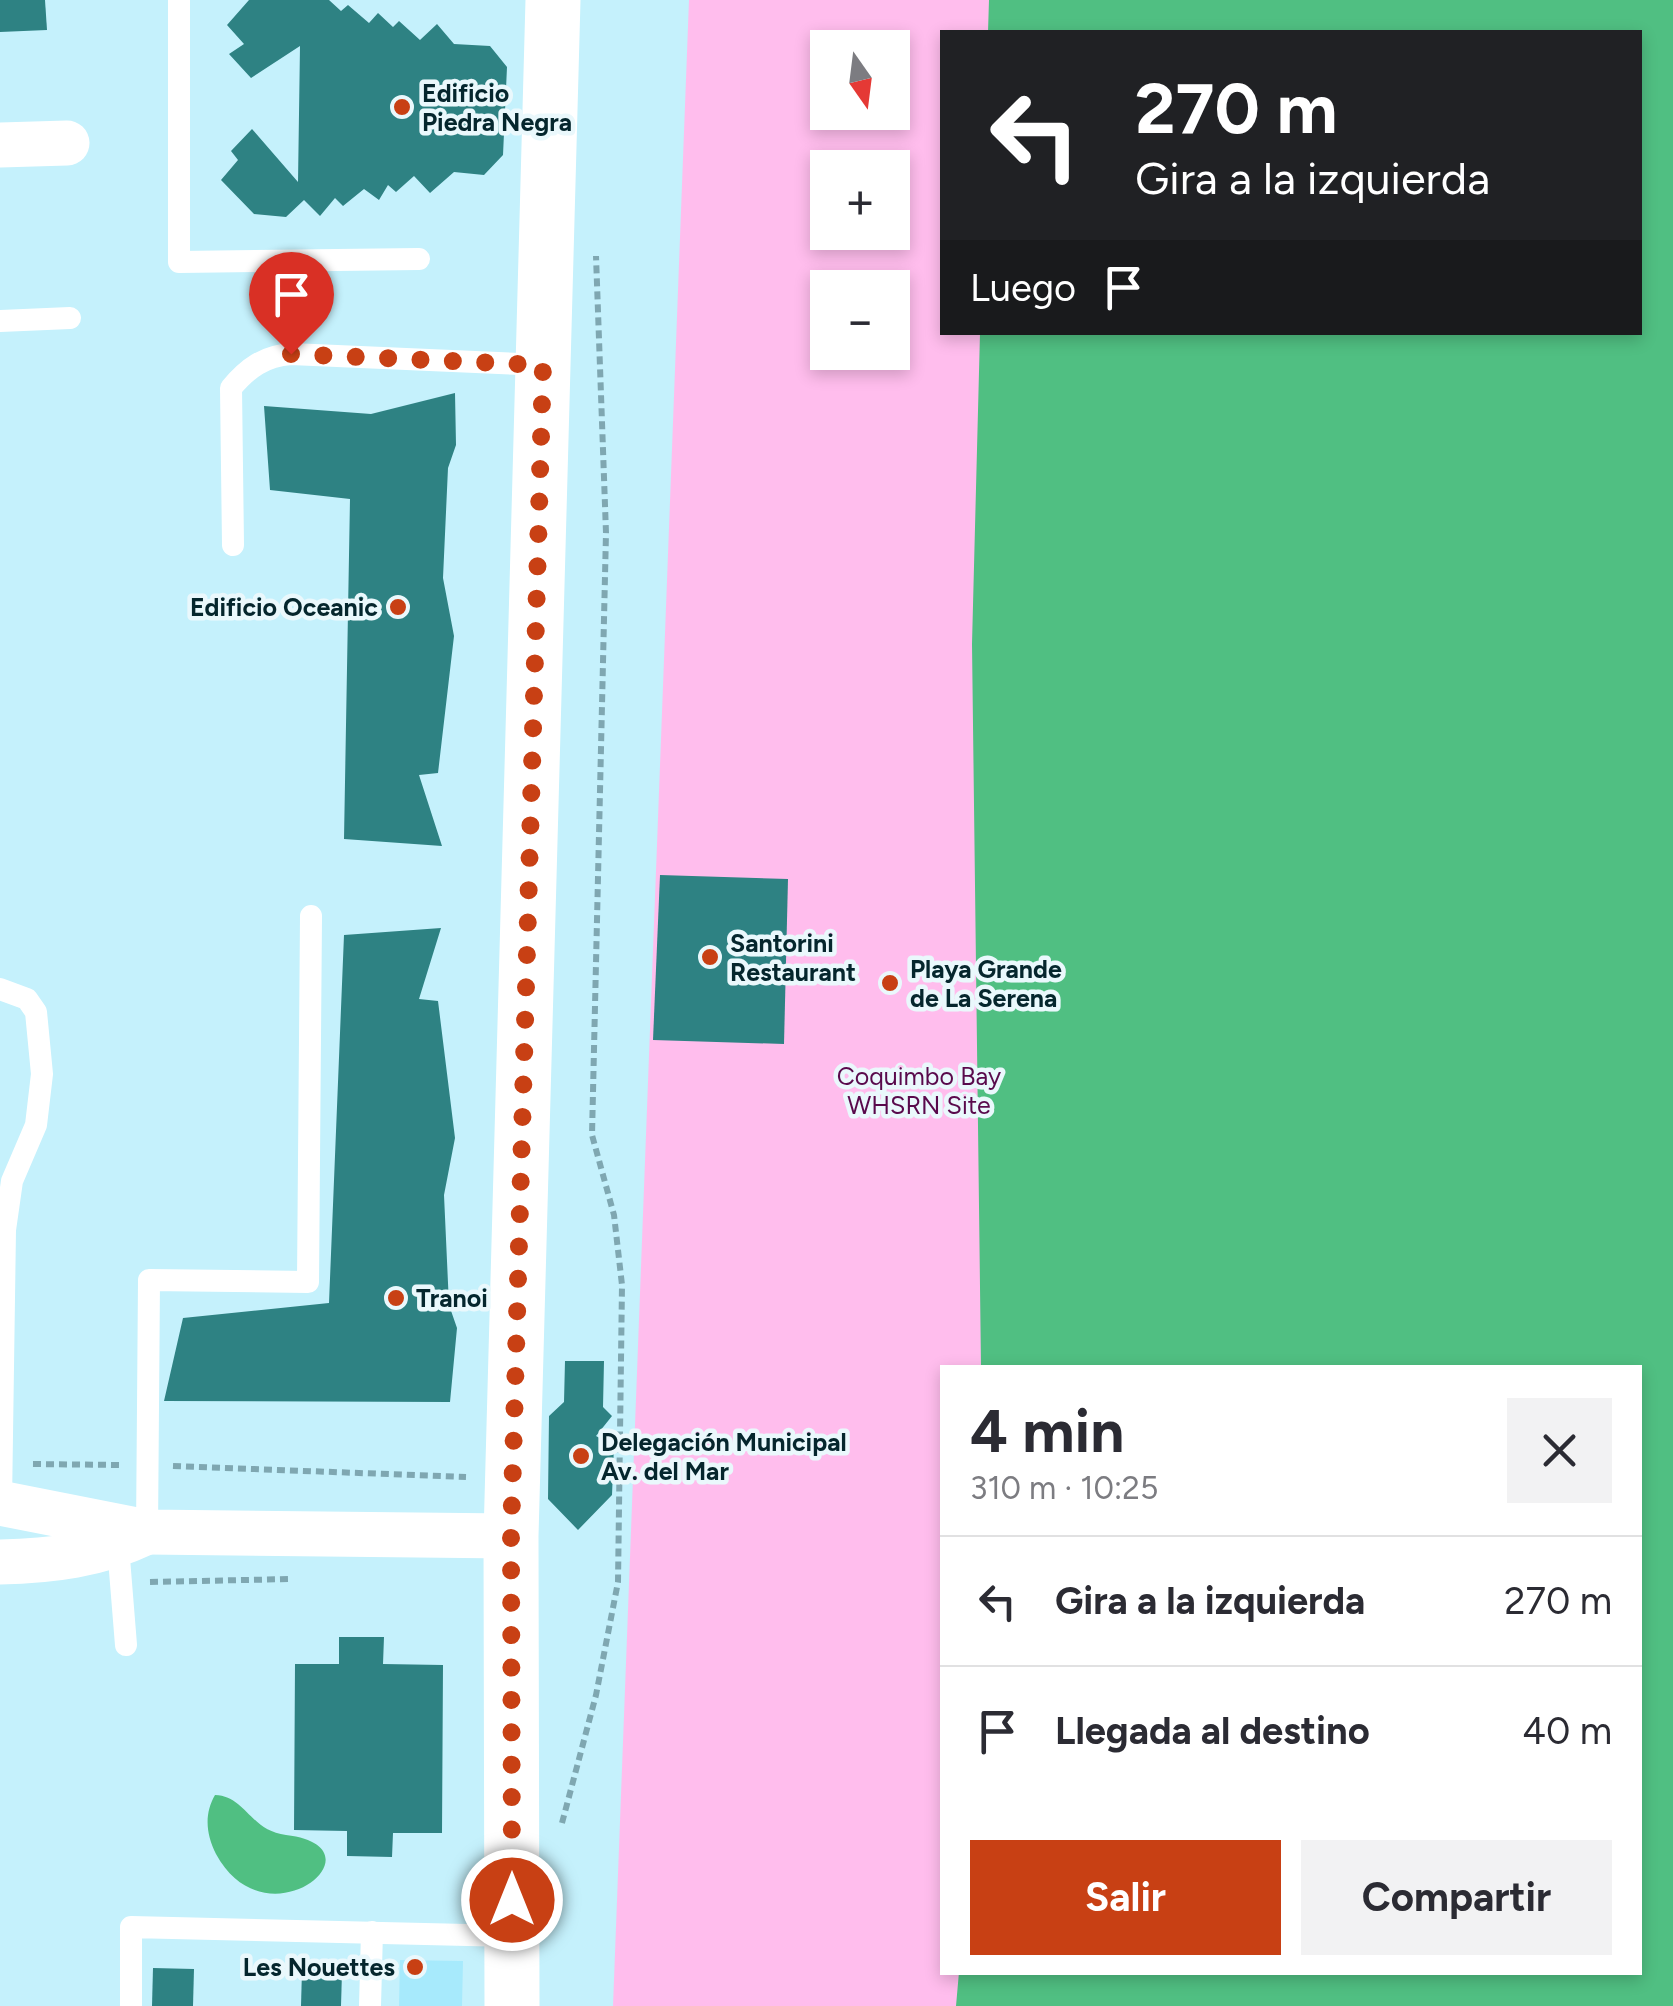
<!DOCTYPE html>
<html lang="es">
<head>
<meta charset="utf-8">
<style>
  :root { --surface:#fff; --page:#f2f2f3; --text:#2b2b33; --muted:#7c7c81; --line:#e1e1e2; --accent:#c84014 }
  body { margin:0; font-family:Figtree,sans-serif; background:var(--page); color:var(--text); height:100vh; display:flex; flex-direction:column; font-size:38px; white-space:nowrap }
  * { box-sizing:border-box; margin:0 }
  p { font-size:32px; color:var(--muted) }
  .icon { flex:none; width:55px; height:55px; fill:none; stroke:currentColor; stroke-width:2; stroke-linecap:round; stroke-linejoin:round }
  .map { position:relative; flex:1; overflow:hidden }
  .details { position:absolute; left:940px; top:1365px; width:702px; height:610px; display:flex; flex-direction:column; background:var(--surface); border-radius:0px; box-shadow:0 5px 15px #0003 }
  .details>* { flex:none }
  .top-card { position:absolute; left:940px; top:30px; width:702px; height:305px; border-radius:0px; box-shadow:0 5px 15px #0003; background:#202124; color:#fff; overflow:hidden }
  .needle { width:65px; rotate:166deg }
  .tools { position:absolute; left:810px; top:30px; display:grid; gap:20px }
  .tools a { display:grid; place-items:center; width:100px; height:100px; border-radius:0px; background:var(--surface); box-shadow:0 5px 15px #0003; font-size:50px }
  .pin { position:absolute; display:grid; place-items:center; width:85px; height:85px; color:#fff; margin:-102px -42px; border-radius:50% 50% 50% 0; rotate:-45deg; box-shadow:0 0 10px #0007 }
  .pin .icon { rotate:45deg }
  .me { position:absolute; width:110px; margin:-55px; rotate:0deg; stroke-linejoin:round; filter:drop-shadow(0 0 8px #0008) }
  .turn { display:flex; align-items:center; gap:35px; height:210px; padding:0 30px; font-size:45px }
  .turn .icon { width:130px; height:130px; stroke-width:2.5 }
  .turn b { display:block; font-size:70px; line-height:85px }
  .then { display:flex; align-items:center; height:95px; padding:0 30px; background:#0003; gap:20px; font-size:38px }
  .round { display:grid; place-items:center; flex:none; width:105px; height:105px; border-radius:0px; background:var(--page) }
  .overview { display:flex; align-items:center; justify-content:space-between; height:170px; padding:0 30px }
  h1 { font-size:60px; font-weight:700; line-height:75px }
  .button { display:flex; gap:20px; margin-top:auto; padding:20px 30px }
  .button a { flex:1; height:115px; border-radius:0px; background:var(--accent); color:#fff; font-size:40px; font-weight:700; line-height:115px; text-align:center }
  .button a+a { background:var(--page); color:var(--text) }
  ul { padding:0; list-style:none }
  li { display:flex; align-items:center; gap:30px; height:130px; padding:0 30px; border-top:2px solid var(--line) }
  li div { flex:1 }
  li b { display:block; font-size:38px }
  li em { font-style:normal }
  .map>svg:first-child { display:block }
  .built { fill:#a7eafc }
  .green { fill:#ffbded; fill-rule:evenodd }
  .water { fill:#50bf82 }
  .building { fill:#2e8283 }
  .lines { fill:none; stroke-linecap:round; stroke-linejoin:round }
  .path { stroke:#7fa7b1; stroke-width:6; stroke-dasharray:8 5; stroke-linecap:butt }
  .lane { stroke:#fff; stroke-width:22 }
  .street { stroke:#fff; stroke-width:45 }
  .primary { stroke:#fff; stroke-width:55 }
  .route { stroke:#c84014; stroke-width:18; stroke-dasharray:0 32.4 }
  .poi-dot { fill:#c84014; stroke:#eaf8fc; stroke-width:4 }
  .labels { text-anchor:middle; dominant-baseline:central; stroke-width:9; stroke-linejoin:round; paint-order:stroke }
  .poi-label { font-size:25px; font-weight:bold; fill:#05262d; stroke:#eaf8fc; text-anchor:start }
  .park-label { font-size:25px; fill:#59094c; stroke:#eaf8fc }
</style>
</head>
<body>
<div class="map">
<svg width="1673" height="2006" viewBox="0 0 1673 2006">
  <rect width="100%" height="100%" fill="#c5f1fc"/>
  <polygon class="built" points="400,1960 463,1961 462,2006 399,2006"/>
  <path class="green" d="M689 0H1227L1224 32H942V332L1200 333 1183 1367 942 1368V1972L1133 1973 1138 2006H613ZM828 48H892V112H828ZM828 168H892V232H828ZM828 288H892V352H828Z"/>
  <g class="water">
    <polygon points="989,0 1673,0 1673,2006 956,2006 959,1972 1640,1972 1640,1368 981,1367 972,644 980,333 1640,332 1640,32 988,32"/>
    <path d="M215 1795C246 1796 250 1831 286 1835 388 1847 267 1948 216 1854 206 1834 204 1814 215 1795Z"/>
  </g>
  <g class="building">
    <polygon points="0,0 45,0 47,30 0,32"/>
    <polygon points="249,0 329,0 341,11 348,5 369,23 378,13 393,27 399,21 420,40 437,24 454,44 490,46 507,67 503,155 484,175 454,172 430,193 414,176 396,192 388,185 379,200 364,189 343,206 335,198 320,216 304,200 286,217 254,214 221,180 238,160 231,151 252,129 298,182 300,46 251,78 229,54 244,44 227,25"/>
    <polygon points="455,393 456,445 448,468 443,578 454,636 438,773 419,775 442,846 344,839 350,499 270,490 264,406 371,414"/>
    <polygon points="660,875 788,879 784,1044 653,1040"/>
    <polygon points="441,928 419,999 438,1001 455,1138 444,1195 449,1305 457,1328 450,1402 164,1401 183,1318 329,1303 344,935"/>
    <polygon points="565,1361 604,1361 603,1407 612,1416 596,1436 614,1446 612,1495 578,1530 548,1499 549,1416 564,1402"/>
    <polygon points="339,1637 384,1637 383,1664 443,1665 442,1833 393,1833 392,1857 347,1856 347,1831 294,1830 295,1664 339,1664"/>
    <polygon points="153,1968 194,1969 193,2006 152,2006"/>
    <polygon points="302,1970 342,1972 341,2006 301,2006"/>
  </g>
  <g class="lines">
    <g class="path">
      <polyline points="33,1464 121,1465"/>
      <polyline points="173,1466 466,1477"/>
      <polyline points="150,1582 292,1579"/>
      <polyline points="562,1823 596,1695 618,1582 622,1285 614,1215 592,1135 606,533 596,256"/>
    </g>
    <g class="lane">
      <polyline points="179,0 179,262 419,259"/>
      <polyline points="0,321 70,318"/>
      <path d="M233 545 231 388C248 368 264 356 291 354L543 365"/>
      <polyline points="0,989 27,999 36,1012 42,1074 36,1125 12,1181 5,1230 1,1503"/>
      <polyline points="147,1532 149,1280 308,1282 311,916"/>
      <polyline points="118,1546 126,1645"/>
      <polyline points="131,2006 131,1927 512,1936"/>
      <polyline points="370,2006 372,1932"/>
    </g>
    <g class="street">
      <polyline points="0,145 67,143"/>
      <polyline points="0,1503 147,1532 511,1536"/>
      <path d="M0 1562C51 1561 99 1555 145 1533"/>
    </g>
    <polyline class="primary" points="512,2006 511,1536 553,0"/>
  </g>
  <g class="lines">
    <polyline class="route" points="291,354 543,365 511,1536 512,1900"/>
  </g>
  <g class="poi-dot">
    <circle cx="402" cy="107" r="10"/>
    <circle cx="398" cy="607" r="10"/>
    <circle cx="710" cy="957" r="10"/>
    <circle cx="890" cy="983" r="10"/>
    <circle cx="396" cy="1298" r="10"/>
    <circle cx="581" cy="1456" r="10"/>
    <circle cx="415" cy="1967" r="10"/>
  </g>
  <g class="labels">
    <g class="poi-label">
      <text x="422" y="93">Edificio<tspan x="422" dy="29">Piedra Negra</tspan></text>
      <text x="378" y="607" text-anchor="end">Edificio Oceanic</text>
      <text x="730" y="943">Santorini<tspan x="730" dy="29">Restaurant</tspan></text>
      <text x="910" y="969">Playa Grande<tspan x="910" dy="29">de La Serena</tspan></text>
      <text x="416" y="1298">Tranoi</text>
      <text x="601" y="1442">Delegación Municipal<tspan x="601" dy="29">Av. del Mar</tspan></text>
      <text x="395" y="1967" text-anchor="end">Les Nouettes</text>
    </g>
    <g class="park-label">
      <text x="919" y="1076">Coquimbo Bay<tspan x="919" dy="29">WHSRN Site</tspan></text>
    </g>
  </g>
</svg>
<div class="tools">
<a><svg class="needle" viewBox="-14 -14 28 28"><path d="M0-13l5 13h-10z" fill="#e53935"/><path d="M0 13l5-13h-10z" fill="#7c7c81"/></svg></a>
<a>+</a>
<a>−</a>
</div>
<div class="pin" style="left:291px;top:354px;background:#d93025"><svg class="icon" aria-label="arrive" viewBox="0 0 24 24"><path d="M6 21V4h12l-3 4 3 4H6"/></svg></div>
<svg class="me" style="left:512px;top:1900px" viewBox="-20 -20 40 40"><circle r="17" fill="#c84014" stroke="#fff" stroke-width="3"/><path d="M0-11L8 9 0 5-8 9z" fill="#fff"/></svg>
<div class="top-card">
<div class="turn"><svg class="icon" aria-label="left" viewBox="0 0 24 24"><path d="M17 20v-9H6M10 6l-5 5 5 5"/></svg><div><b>270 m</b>Gira a la izquierda</div></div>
<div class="then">Luego<svg class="icon" aria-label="arrive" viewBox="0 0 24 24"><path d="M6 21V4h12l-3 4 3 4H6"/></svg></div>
</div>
<section class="details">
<div class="overview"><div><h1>4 min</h1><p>310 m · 10:25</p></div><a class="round"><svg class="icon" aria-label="close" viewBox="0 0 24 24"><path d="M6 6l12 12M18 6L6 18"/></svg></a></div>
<ul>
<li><svg class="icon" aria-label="left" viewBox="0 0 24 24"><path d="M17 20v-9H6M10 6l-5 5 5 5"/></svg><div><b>Gira a la izquierda</b></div><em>270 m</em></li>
<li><svg class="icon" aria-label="arrive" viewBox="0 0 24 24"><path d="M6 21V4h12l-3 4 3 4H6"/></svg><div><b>Llegada al destino</b></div><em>40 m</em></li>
</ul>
<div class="button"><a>Salir</a><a>Compartir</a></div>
</section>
</div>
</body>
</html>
